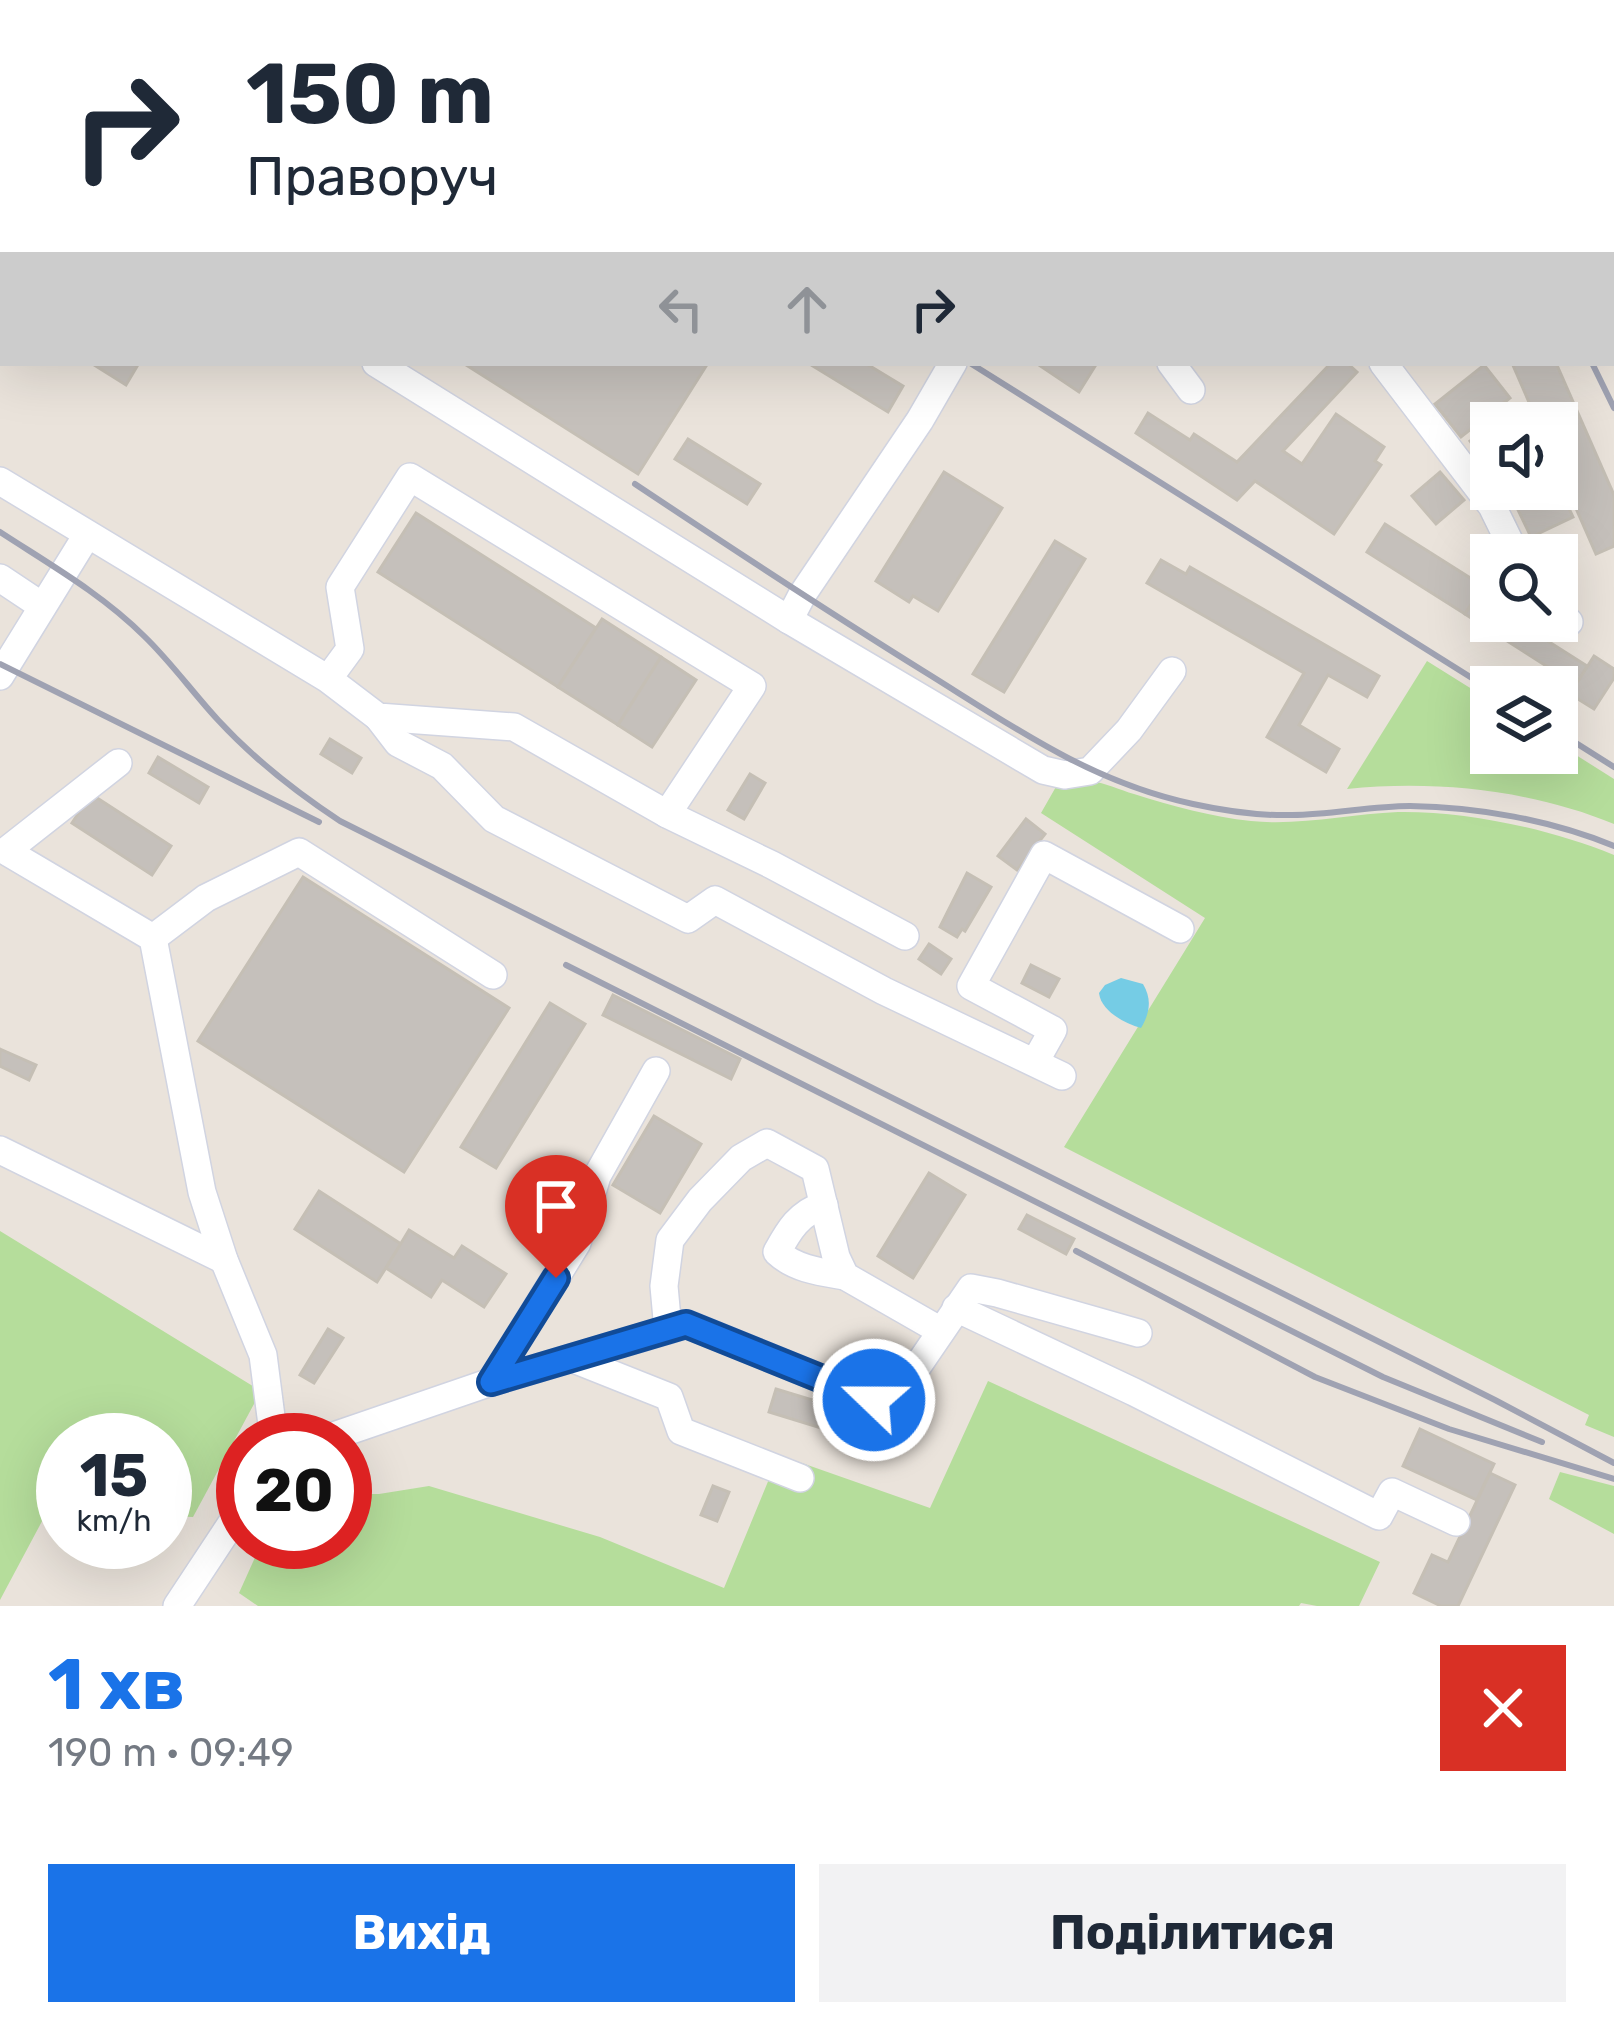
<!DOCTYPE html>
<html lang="uk">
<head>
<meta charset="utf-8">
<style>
  :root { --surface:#fff; --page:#f2f2f3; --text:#1f2937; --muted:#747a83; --accent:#1a73e8 }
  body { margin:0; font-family:Rubik,sans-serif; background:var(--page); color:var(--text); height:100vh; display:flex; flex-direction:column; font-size:45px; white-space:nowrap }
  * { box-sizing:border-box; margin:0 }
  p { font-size:39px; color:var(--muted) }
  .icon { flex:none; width:66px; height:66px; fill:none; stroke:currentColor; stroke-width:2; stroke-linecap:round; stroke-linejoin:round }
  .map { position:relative; height:1606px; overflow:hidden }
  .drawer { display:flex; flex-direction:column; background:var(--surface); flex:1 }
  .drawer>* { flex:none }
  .banner { position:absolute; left:0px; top:0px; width:1614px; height:366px; box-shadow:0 12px 48px #0002; background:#fff; color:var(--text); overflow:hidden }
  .fabs { position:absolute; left:1470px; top:402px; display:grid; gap:24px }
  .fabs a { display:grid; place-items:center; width:108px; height:108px; border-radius:0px; background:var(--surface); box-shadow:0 12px 48px #0002; font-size:60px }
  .speed { position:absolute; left:36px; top:1413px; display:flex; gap:24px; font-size:60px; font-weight:700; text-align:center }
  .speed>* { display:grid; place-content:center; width:156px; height:156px; border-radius:50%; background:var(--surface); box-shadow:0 12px 48px #0002; line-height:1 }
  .speed small { font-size:30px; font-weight:400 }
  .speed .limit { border:18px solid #d22; background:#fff; color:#111 }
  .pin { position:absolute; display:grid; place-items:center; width:102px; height:102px; color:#fff; margin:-123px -51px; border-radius:50% 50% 50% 0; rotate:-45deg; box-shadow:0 0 12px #0007 }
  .pin .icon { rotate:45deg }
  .me { position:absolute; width:132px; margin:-66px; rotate:292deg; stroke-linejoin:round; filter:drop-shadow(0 0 9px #0008) }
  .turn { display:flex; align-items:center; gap:42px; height:252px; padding:0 48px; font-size:54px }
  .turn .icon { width:156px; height:156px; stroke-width:2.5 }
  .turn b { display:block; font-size:84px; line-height:102px }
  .lanes { display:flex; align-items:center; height:114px; padding:0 48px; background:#0003; justify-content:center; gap:60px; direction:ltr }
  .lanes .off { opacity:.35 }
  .round { display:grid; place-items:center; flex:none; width:126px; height:126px; border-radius:0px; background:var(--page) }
  .overview { display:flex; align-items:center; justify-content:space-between; height:204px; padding:0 48px }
  h1 { font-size:72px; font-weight:700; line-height:90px; color:var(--accent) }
  .primary-button { display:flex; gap:24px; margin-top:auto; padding:24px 48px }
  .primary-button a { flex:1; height:138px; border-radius:0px; background:var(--accent); color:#fff; font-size:48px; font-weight:700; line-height:138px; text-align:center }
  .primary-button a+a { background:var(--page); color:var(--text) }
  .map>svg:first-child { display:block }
  .green { fill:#b5dd9b }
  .water { fill:#75cce5 }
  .building { fill:#c5c0bb; stroke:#c5bfb5; stroke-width:3 }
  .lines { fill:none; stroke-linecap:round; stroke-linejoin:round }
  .minor-casing { stroke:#d1d4e1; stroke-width:30 }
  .minor { stroke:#fff; stroke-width:27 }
  .rail { stroke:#9fa2b2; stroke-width:6 }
  .route-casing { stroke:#114b97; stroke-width:30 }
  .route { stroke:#1a73e8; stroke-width:21 }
</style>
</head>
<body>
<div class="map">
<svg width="1614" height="1606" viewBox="0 0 1614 1606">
  <rect width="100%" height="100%" fill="#eae3db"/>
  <g class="green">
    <path d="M1427 661 1491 701V753H1557V743L1614 779V824C1531 790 1436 780 1347 789Z"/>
    <path d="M1090 781C1106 783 1120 790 1134 794 1172 806 1212 817 1251 821 1300 826 1349 814 1398 812 1468 811 1550 829 1614 855V1437L1585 1425 1589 1415 1064 1147 1205 918 1041 813 1057 785Z"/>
    <polygon points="0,1231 261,1391 193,1517 165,1516 165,1440 63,1440 63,1510 48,1510 0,1600"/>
    <polygon points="988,1381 1380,1562 1359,1606 1317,1606 1301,1603 1299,1606 258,1606 239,1593 262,1542 345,1542 345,1494 379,1494 429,1486 600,1537 724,1588 779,1455 930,1508"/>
    <polygon points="1560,1472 1614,1486 1614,1534 1549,1499"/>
  </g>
  <path class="water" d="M1121 978 1143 984C1152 999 1150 1013 1141 1028 1124 1023 1101 1011 1099 993L1105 985Z"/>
  <g class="building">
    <polygon points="0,0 433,0 431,3 3,3 3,87 0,85"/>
    <polygon points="452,0 891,0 896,3 450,3"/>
    <polygon points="91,363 139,363 126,385"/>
    <polygon points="463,363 708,363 638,474"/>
    <polygon points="808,363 865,363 903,386 888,412"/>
    <polygon points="1036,363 1097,363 1079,392"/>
    <polygon points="1331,363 1347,363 1357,372 1283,451 1302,464 1336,414 1384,447 1375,461 1381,465 1334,534 1255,481 1237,500 1136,433 1148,413 1190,440 1194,434 1237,462"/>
    <polygon points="1512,363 1556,363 1614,495 1614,546 1596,554 1557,465 1557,423 1538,423"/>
    <polygon points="1484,365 1510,398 1461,437 1435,404"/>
    <polygon points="1491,425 1491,470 1470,441"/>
    <polygon points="688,439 760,484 747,504 675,459"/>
    <polygon points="944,472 1002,508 938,611 913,596 909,602 876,581"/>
    <polygon points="1440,472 1464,500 1436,524 1412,496"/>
    <polygon points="1557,483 1573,517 1531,537 1508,489 1557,489"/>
    <polygon points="416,513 596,628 558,687 378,572"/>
    <polygon points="1385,524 1483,586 1465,614 1367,552"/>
    <polygon points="1055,541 1085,559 1004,692 973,674"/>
    <polygon points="1161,560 1186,574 1190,567 1379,676 1367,697 1328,675 1299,725 1339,749 1326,772 1267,737 1304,673 1147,583"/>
    <polygon points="1477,596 1491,605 1491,621 1516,621 1587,666 1576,685 1465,614"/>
    <polygon points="602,619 661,657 618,725 558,687"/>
    <polygon points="1594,656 1614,669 1614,678 1594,709 1570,694"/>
    <polygon points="661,657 696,680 652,747 618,725"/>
    <polygon points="330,739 361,758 352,773 321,754"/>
    <polygon points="158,757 208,787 199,803 149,773"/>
    <polygon points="750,774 765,783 744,819 728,810"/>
    <polygon points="91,794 171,846 152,875 72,823"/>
    <polygon points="1026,819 1045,834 1017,870 998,856"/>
    <polygon points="967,873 991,887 965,931 962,929 957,937 940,927"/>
    <polygon points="303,877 509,1008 404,1172 198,1041"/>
    <polygon points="929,944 951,959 941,974 919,959"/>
    <polygon points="1031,965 1059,979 1049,997 1022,983"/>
    <polygon points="613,995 740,1059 731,1079 603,1015"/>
    <polygon points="550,1003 585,1024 496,1168 461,1147"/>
    <polygon points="0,1049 36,1065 29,1080 0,1066"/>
    <polygon points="654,1116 701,1144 660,1213 613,1185"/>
    <polygon points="929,1173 965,1195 913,1278 878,1256"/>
    <polygon points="319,1191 401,1244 377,1282 295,1229"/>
    <polygon points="1027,1215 1074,1239 1066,1254 1019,1229"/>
    <polygon points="409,1230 454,1258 462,1246 506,1274 484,1307 442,1280 431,1297 386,1268"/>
    <polygon points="328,1329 343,1338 314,1383 300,1375"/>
    <polygon points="776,1389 832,1406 824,1429 769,1412"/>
    <polygon points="1420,1429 1494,1464 1477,1500 1403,1466"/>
    <polygon points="1490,1473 1515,1485 1458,1606 1441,1606 1414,1593 1432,1555 1448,1562"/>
    <polygon points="713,1486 729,1492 717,1521 701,1515"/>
  </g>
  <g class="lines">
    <defs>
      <g id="minor">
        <polyline points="1049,0 1054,3"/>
        <polyline points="1353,0 1353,3"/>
        <polyline points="1595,0 1596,3"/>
        <polyline points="1095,3 1095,0"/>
        <polyline points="1611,90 1614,106"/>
        <polyline points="0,129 3,131"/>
        <polyline points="376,363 789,620 1043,770 1065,775 1090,771 1129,730 1172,671"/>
        <polyline points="1171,363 1191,390"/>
        <polyline points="1383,363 1492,506 1516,555"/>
        <polyline points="0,481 328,679 378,717 514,727 667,814 752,686 410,477 340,587 350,649 328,679"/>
        <polyline points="0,578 42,606"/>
        <polyline points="1557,611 1569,622"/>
        <polyline points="789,620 802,595 920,420 953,363"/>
        <polyline points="0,676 87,535"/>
        <polyline points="378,717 398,743 442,766 494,819 688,919 715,900 884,991 1062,1076"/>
        <polyline points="118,763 6,851 153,938 202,1192 224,1260 263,1355 274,1440"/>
        <polyline points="667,814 772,865 905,936"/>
        <polyline points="153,938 206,898 299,852 493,975"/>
        <polyline points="1035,1062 1053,1030 971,986 1044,855 1180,929"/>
        <polyline points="0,1150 224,1260"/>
        <path d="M824 1205C799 1213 789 1230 777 1252 795 1269 821 1272 845 1276"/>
        <polyline points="956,1308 1134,1392 1379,1516 1392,1492 1456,1522"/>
        <polyline points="668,1330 664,1286 670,1240 700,1200 741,1158 767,1143 815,1169 836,1257 845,1276 941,1331"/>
        <polyline points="571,1358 669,1397 681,1431 800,1478"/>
        <polyline points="491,1382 577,1243 597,1176 656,1071"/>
        <polyline points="322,1440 491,1382 687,1324 874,1400 904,1386 971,1288 997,1293 1138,1333"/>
        <polyline points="177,1606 243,1506"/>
      </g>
    </defs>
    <use href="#minor" class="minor-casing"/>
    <use href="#minor" class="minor"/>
    <g class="rail">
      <polyline points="1401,0 1403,3"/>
      <polyline points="1439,0 1440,3"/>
      <polyline points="1472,0 1473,3"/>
      <polyline points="1509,0 1509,3"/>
      <polyline points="1611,261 1614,267"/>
      <polyline points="1611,337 1614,343"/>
      <polyline points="970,363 1491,690"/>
      <polyline points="1592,363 1614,408"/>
      <path d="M635 484C731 548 827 611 925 672 1012 726 1090 782 1193 804 1225 811 1258 816 1292 815 1331 815 1370 806 1410 806 1478 807 1551 820 1614 846"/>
      <path d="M0 532C49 564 102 594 144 636 171 662 193 693 218 720 254 759 296 792 340 821L1495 1400 1614 1463"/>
      <polyline points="0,664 319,822"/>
      <polyline points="1557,731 1614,767"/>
      <polyline points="566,965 1383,1377 1542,1442"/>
      <polyline points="1076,1251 1315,1377 1449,1429 1614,1479"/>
    </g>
  </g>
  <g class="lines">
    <defs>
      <polyline id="route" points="556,1278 491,1382 686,1324 874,1400"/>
    </defs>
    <use href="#route" class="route-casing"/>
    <use href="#route" class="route"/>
  </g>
</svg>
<div class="fabs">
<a><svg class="icon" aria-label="sound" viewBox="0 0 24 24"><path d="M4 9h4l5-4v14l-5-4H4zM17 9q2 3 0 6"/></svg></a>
<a><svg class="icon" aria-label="search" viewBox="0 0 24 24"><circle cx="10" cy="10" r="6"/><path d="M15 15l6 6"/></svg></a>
<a><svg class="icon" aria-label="layers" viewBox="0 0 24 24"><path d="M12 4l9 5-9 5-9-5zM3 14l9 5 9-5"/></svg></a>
</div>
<div class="speed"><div>15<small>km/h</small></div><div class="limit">20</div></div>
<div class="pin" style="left:556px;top:1278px;background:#d93025"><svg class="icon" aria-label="arrive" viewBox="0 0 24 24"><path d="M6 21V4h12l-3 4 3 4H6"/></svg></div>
<svg class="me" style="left:874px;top:1400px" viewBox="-20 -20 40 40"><circle r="17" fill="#1a73e8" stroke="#fff" stroke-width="3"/><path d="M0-11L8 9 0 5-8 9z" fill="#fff"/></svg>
<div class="banner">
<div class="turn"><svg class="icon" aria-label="right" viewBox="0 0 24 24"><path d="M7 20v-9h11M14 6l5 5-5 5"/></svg><div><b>150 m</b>Праворуч</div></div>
<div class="lanes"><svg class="icon off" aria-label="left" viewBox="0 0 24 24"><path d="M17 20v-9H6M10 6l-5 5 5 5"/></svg><svg class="icon off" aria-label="ahead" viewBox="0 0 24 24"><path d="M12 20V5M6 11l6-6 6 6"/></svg><svg class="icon" aria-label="right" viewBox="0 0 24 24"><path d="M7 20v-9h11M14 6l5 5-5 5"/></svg></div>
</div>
</div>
<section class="drawer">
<div class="overview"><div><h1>1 хв</h1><p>190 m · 09:49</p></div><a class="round" style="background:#d93025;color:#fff"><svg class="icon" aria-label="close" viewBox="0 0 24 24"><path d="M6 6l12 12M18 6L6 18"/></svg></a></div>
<div class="primary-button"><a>Вихід</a><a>Поділитися</a></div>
</section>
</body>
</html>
